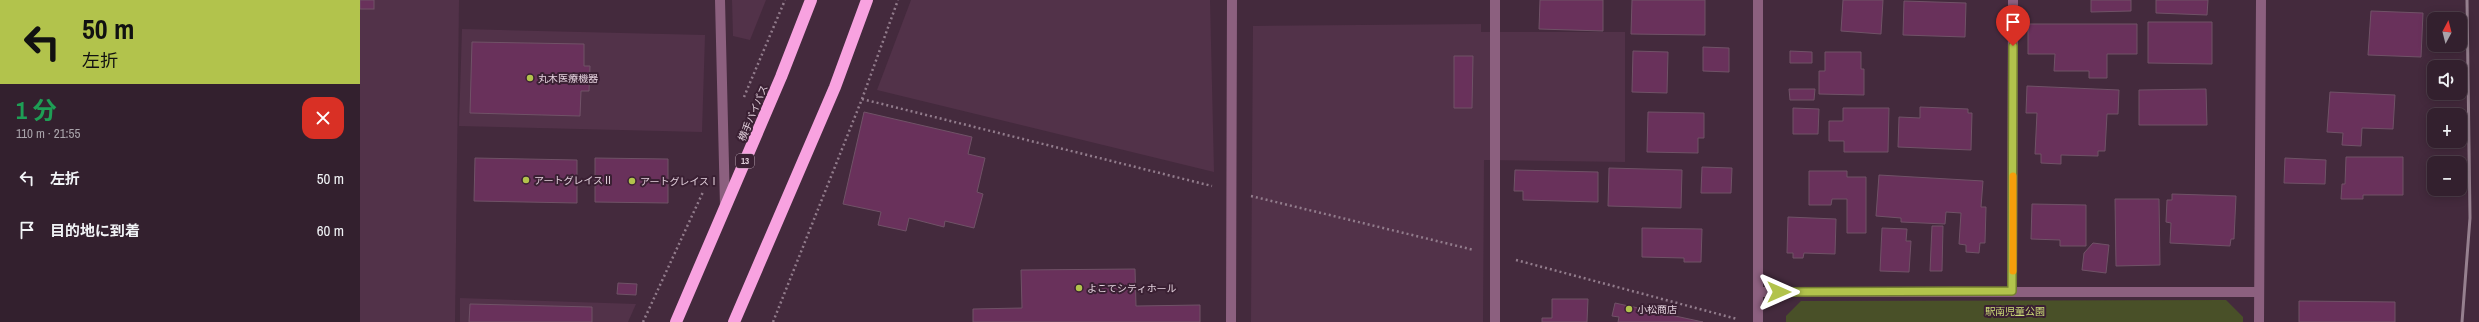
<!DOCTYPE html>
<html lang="ja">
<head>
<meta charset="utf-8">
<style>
  :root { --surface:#33202e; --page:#3e2d3a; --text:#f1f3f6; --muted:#a9a3aa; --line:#4e3e4a }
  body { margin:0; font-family:"Archivo Narrow","Noto Sans JP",sans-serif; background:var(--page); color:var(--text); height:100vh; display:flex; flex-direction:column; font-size:15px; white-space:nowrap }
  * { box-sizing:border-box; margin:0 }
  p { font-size:13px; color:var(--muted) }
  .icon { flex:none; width:22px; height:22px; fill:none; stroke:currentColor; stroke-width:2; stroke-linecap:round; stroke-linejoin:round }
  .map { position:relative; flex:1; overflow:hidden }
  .panel { display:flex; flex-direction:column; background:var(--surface); width:360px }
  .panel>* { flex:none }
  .banner { background:#b2c34c; color:#111; overflow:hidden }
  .needle { width:26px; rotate:7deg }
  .fabs { position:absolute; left:2067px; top:12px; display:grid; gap:8px }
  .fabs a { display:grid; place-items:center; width:40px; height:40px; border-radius:8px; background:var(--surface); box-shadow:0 2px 10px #0003,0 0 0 1px var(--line); font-size:20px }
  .pin { position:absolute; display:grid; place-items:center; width:34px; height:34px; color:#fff; margin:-41px -17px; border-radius:50% 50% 50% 0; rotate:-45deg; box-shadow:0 0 4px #0007 }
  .pin .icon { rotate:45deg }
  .me { position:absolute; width:44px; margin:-22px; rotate:90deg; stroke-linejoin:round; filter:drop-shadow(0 0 3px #0008) }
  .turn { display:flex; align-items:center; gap:14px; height:84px; padding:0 16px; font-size:18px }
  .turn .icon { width:52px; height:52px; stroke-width:2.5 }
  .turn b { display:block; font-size:28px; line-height:34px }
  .round { display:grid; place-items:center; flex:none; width:42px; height:42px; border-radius:12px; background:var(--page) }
  .head { display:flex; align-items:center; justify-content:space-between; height:68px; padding:0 16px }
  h1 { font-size:24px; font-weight:700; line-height:30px; color:#1e9e55 }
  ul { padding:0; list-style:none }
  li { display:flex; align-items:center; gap:12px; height:52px; padding:0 16px }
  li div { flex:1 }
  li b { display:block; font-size:15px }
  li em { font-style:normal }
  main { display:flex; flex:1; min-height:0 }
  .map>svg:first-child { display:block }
  .built { fill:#523249 }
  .green { fill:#495028 }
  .building { fill:#69315b; stroke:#705267 }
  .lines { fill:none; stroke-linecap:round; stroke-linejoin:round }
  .path { stroke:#927c8c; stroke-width:2.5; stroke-dasharray:2 3; stroke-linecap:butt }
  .minor { stroke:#8c607f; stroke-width:10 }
  .highway { stroke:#f8a2e0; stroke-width:12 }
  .rail { stroke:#96808f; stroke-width:3 }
  .route-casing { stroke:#747f31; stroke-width:10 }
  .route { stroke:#b2c34c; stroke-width:7 }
  .slow { stroke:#f59e0b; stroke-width:7 }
  .poi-dot { fill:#b2c34c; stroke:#3a2033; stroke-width:1.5 }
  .labels { text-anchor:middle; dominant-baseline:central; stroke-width:4; stroke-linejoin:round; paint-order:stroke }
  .shield { fill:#3a2033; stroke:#b09caa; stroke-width:1 }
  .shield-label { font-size:9px; font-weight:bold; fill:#e3d1dd }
  .poi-label { font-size:10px; fill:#e3d1dd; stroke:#3a2033; text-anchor:start }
  .street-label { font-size:10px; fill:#e3d1dd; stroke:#3a2033 }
  .park-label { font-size:10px; fill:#cede78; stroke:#3a2033 }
</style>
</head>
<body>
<main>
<section class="panel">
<div class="banner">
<div class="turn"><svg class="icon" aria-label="left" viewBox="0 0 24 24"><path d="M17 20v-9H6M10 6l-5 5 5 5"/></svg><div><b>50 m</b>左折</div></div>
</div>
<div class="head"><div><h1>1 分</h1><p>110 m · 21:55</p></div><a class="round" style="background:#d93025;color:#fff"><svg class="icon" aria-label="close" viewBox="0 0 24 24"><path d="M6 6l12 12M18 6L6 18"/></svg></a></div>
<ul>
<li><svg class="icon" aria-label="left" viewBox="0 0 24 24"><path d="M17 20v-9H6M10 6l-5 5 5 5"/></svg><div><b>左折</b></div><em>50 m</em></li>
<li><svg class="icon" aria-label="arrive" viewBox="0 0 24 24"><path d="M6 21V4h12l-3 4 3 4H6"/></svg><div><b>目的地に到着</b></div><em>60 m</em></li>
</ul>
</section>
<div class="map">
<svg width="2119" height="322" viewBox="0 0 2119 322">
  <rect width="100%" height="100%" fill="#442a3d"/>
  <g class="built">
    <polygon points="0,0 99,0 95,322 0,322"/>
    <polygon points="372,0 406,0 390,40 373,36"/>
    <polygon points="551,0 850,0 854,172 517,90"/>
    <polygon points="1121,24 1121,32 1265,32 1265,162 1124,160 1123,322 891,322 893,26"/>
    <polygon points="102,29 345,35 342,132 99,126"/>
    <polygon points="100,298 276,304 268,322 100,322"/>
  </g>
  <polygon class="green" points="1866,300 1883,317 1883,322 1426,322 1426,316 1441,301"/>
  <g class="building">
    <rect x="0" y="0" width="14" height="9"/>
    <polygon points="1180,0 1243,0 1243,31 1179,29"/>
    <polygon points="1272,0 1345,0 1345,35 1271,34"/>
    <polygon points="1483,0 1523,0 1521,34 1481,31"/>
    <polygon points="1731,0 1771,0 1771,11 1731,12"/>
    <polygon points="1796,0 1848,0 1847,15 1796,13"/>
    <polygon points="1544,1 1606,3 1605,37 1543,35"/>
    <polygon points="2011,11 2063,13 2061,57 2008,55"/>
    <polygon points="1788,22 1852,22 1852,64 1788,63"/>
    <polygon points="1668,24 1777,24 1777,54 1747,54 1747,78 1729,78 1729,71 1694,71 1695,54 1668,54"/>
    <polygon points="112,42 224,44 224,66 230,66 229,91 221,91 220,116 110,113"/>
    <polygon points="1343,47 1369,48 1369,72 1343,71"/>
    <polygon points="1273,51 1308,52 1307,93 1272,92"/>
    <polygon points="1430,51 1452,52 1452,63 1430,63"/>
    <polygon points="1465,52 1501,52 1501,69 1504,69 1504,95 1459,94 1459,71 1465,71"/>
    <polygon points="1094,56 1113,56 1112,108 1094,108"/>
    <polygon points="1667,86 1759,90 1758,114 1747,114 1745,151 1738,151 1738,156 1701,155 1701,164 1681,163 1681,154 1675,154 1677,113 1666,113"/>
    <polygon points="1429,89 1455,89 1454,100 1430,100"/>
    <polygon points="1846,89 1847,125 1779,125 1779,90"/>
    <polygon points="1970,92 2035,95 2033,129 2002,128 2001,146 1982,145 1983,133 1967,132"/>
    <polygon points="1560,107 1608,109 1608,113 1612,113 1611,150 1538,147 1539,117 1560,118"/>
    <polygon points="1433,108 1459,109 1458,134 1433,134"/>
    <polygon points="1483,108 1529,108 1528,152 1484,152 1484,141 1469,141 1469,121 1483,121"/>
    <polygon points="504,112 612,137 608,154 625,158 617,192 623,194 614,228 585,221 584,227 549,218 546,231 518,225 521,212 483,204"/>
    <polygon points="1288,112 1344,113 1344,138 1338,138 1338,153 1287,152"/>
    <polygon points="1986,157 2043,157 2043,195 2003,195 2003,199 1981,199 1982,184 1985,184"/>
    <polygon points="115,158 217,160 217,203 114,201"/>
    <polygon points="235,158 308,159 308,203 235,202"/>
    <polygon points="1925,158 1966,160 1965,184 1924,183"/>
    <polygon points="1342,167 1372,168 1371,193 1341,193"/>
    <polygon points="1249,168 1322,170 1321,208 1248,206"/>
    <polygon points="1155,170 1238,172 1238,202 1163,200 1163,191 1154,191"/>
    <polygon points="1449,171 1487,171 1487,177 1506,177 1506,233 1487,233 1487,199 1472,199 1471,205 1449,205"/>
    <polygon points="1519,175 1623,181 1621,207 1626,207 1625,243 1620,243 1619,253 1606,252 1606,245 1599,244 1601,213 1586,212 1585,224 1541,222 1541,218 1516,216"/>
    <polygon points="1812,194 1876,196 1874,239 1871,239 1870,246 1810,243 1811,223 1806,222 1807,200 1812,200"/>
    <polygon points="1755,199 1799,199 1800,265 1756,266"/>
    <polygon points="1672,204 1726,205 1726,246 1700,246 1700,240 1671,239"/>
    <polygon points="1428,217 1476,219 1475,254 1444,253 1443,258 1433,258 1433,253 1427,253"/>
    <polygon points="1572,226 1583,226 1582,271 1570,271"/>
    <polygon points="1282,228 1342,229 1341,262 1324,262 1324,258 1282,257"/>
    <polygon points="1522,228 1547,229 1546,241 1551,241 1549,272 1520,271"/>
    <polygon points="1733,243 1749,245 1746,273 1722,270 1724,253"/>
    <polygon points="775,269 776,306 840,305 840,322 613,322 613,309 662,308 661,270"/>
    <polygon points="258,283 277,284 276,295 257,294"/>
    <polygon points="1192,299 1228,299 1227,322 1182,322 1182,318 1192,318"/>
    <polygon points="1939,301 2035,302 2035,322 1939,322"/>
    <polygon points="1255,303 1343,322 1258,322 1259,317 1252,316"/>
    <polygon points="110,304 232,307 232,322 109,322"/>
  </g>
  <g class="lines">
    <g class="path">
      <polyline points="384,97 425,0"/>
      <polyline points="502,99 852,186"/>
      <polyline points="891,196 1114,250"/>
      <polyline points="1156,260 1377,319"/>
      <polyline points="283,322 343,192"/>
      <polyline points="413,322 502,99 538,0"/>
    </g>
    <g class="minor">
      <polyline points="360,0 365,206"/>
      <polyline points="1652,291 1653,0"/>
      <polyline points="1398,292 1899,292"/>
      <polyline points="871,322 872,0"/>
      <polyline points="1135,322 1135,0"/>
      <polyline points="1398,322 1398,0"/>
      <polyline points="1899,322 1901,0"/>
    </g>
    <g class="highway">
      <polyline points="316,322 421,77 451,0"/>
      <polyline points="374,322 475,87 507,0"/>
    </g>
    <polyline class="rail" points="2102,322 2110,218 2107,0"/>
  </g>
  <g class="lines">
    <defs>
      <polyline id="route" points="1419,292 1652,291 1653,46"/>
    </defs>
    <use href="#route" class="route-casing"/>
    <use href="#route" class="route"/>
    <polyline class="slow" points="1653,271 1653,176"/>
  </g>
  <g class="poi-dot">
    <circle cx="170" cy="78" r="4"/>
    <circle cx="166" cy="180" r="4"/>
    <circle cx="272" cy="181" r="4"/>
    <circle cx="719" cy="288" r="4"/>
    <circle cx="1269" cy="309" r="4"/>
  </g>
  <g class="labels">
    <rect class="shield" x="376" y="154" width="18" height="14" rx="3"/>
    <g class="shield-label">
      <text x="385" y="161">13</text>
    </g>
    <g class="poi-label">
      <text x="178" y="78">丸木医療機器</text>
      <text x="174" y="180">アートグレイスⅡ</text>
      <text x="280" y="181">アートグレイスⅠ</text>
      <text x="727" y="288">よこてシティホール</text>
      <text x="1277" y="309">小松商店</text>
    </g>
    <g class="street-label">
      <text transform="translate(393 113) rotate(-67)">横手バイパス</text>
    </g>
    <g class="park-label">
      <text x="1655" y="311">駅南児童公園</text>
    </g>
  </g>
</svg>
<div class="fabs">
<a><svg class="needle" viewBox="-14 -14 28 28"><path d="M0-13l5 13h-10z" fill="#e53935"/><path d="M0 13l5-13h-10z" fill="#a9a3aa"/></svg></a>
<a><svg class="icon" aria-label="sound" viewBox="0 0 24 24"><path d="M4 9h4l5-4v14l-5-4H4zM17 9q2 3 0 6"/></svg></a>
<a>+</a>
<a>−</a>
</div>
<div class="pin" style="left:1653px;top:46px;background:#d93025"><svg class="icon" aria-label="arrive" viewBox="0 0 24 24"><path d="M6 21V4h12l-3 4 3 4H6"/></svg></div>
<svg class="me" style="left:1419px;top:292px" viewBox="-20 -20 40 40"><path d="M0-17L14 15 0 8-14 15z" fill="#b2c34c" stroke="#fff" stroke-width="4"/></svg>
</div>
</main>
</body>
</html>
